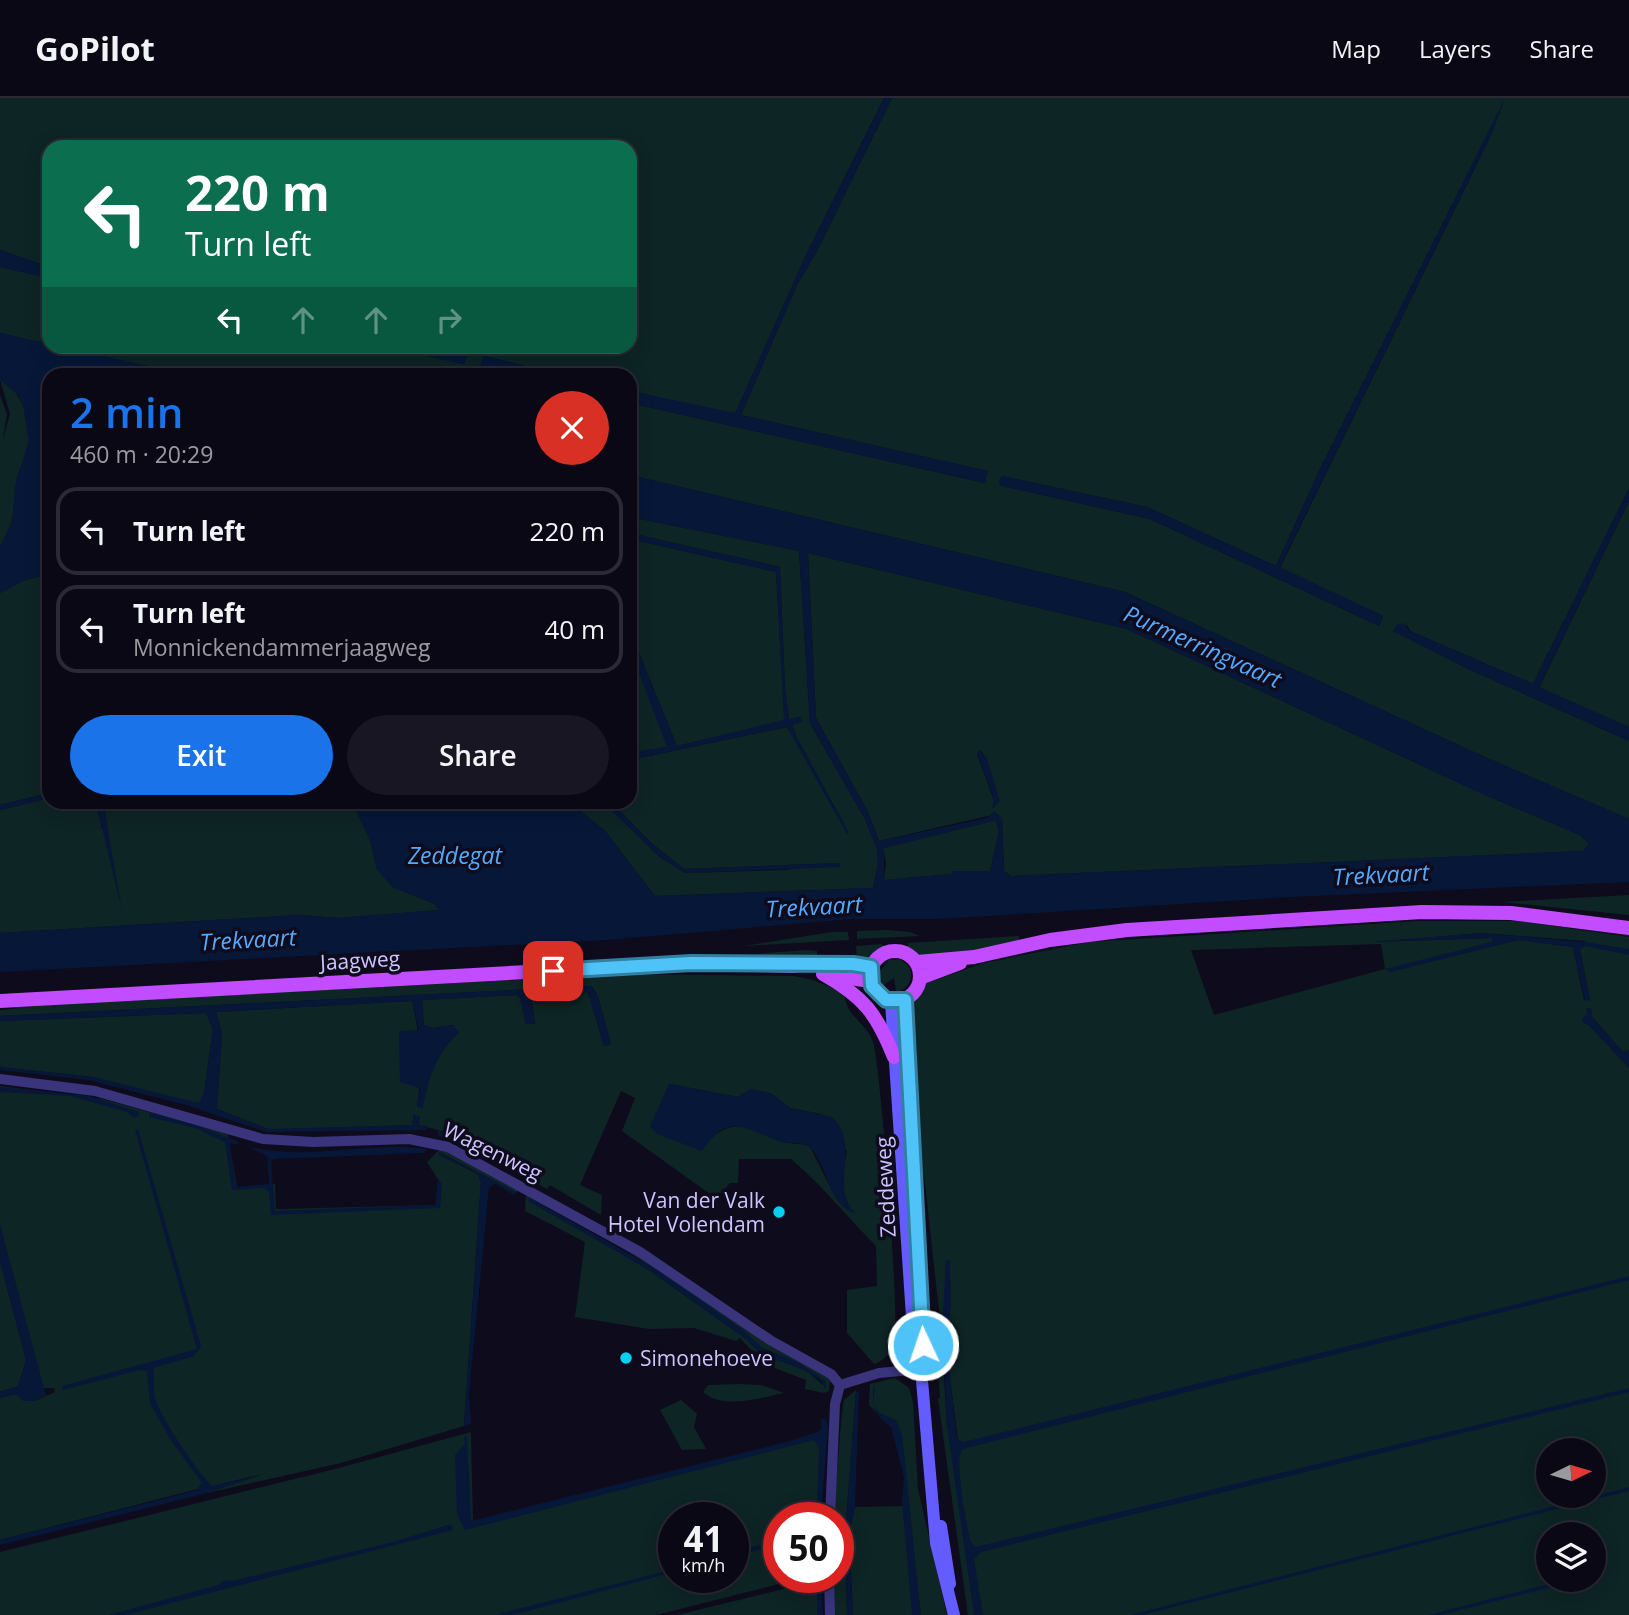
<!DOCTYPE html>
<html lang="en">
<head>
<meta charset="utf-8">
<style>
  :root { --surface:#0a0815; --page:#181622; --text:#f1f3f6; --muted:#999aa0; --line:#2a2934; --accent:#1a73e8 }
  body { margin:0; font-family:"Open Sans",sans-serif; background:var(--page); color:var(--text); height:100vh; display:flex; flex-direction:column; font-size:26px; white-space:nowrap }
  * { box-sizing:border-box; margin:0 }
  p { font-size:23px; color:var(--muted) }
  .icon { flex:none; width:38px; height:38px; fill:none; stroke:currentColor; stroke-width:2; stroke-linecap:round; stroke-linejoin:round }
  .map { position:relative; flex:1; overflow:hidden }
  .drawer { position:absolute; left:42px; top:270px; width:595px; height:441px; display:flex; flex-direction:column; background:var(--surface); border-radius:21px; box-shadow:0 4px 18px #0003,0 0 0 2px var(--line) }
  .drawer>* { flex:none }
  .top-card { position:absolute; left:42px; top:42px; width:595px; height:214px; border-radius:21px; box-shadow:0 4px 18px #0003,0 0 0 2px var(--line); background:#0b6e4f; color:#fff; overflow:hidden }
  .needle { width:46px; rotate:85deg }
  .tools { position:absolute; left:1536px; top:1340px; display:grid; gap:14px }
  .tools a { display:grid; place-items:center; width:70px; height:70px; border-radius:50%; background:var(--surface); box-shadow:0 4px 18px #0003,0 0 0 2px var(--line); font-size:35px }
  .speed { position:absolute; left:658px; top:1404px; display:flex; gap:14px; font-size:35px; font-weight:700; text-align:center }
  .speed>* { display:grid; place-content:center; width:91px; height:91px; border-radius:50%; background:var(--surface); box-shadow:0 4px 18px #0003,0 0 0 2px var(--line); line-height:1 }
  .speed small { font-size:18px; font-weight:400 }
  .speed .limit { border:10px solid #d22; background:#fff; color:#111 }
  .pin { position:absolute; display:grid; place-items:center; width:60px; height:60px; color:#fff; margin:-30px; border-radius:14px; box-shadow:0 4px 10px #0006 }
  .me { position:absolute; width:77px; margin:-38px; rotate:357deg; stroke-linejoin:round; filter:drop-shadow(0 0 5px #0008) }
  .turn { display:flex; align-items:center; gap:24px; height:147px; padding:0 28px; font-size:32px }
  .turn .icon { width:91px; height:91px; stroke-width:2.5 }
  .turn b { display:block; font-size:49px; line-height:60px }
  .lanes { display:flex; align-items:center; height:66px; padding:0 28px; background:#0003; justify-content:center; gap:35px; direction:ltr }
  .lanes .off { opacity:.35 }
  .round { display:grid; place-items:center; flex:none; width:74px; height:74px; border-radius:37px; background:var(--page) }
  .overview { display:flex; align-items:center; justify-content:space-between; height:119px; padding:0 28px }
  h1 { font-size:42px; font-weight:600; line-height:52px; color:var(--accent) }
  .cta { display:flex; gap:14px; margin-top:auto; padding:14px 28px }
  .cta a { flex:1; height:80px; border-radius:42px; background:var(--accent); color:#fff; font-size:28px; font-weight:600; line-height:80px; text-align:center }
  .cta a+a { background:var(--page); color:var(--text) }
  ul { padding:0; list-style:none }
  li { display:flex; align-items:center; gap:21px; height:88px; margin:0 14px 10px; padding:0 14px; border:4px solid var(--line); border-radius:21px }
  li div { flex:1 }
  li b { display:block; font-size:26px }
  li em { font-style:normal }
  header { display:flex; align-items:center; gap:42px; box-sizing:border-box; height:98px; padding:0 35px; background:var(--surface); border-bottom:2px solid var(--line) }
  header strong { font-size:33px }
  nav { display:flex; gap:38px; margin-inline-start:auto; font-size:24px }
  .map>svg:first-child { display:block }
  .green { fill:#0e2525; fill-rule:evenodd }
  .water { fill:#071738; fill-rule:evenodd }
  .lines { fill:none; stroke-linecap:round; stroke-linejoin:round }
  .street { stroke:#39347c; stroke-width:10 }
  .secondary { stroke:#655cff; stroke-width:12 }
  .primary { stroke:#c24cff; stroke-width:14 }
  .route-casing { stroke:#337fa1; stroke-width:18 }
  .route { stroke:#4fc3f7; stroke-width:12 }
  .poi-dot { fill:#00d1f0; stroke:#0e0b1c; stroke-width:2.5 }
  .labels { text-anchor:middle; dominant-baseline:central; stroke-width:7; stroke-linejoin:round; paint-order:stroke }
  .street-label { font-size:21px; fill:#cdc5ff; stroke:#0e0b1c }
  .poi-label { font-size:21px; fill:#cdc5ff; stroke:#0e0b1c; text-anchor:end }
  .water-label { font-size:23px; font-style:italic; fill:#53aaff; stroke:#0e0b1c }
</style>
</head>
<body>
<header>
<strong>GoPilot</strong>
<nav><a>Map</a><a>Layers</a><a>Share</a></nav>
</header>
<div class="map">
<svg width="1629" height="1517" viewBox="0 0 1629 1517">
  <rect width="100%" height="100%" fill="#0e0b1c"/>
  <g class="green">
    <polygon points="0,0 884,0 806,157 735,316 630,293 630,276 559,276 484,258 480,269 510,276 184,276 55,249 382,248 464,266 469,249 630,248 630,49 49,49 49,169 0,152"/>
    <path d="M892 0H1629V390L1533 586 1410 533 1407 527 1394 533 1464 569 1629 643V721L1487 660 1125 494 630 377V305L985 385 987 373 741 317 797 187 817 153ZM1503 5 1491 37 1280 470 1383 518 1379 528 1150 421 1002 388 999 385 1002 378 1147 409 1276 468 1319 373Z"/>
    <polygon points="0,169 49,180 49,247 0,235"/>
    <path d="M0 282C24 293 34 330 27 355 24 363 19 371 17 380 12 404 17 428 0 449V297L7 316 3 341 10 316Z"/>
    <polygon points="1629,403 1629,629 1539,590"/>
    <polygon points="630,419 799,453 810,625 865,721 877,751 878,767 873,790 655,798 605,733 569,704 603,704 661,760 685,775 785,772 839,765 684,771 650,744 611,704 630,704 630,662 787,629 849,735 798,642 792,627 800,619 789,622 785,591 780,469 630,435"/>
    <polygon points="630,441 776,474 785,623 677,648 630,533"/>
    <path d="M808 455 1127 531 1483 696 1580 737 1589 746 1583 753 1011 778 1004 773 1002 720 992 717 879 743 868 714 816 620ZM980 652 987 661 996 708 977 656Z"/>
    <polygon points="49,476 49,695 0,707 0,495 25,482"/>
    <polygon points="630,551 665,636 667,649 630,655"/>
    <polygon points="49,700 49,704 96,704 102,731 109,738 103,704 352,704 370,742 377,771 393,789 435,806 439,812 339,820 299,817 0,835 0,712"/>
    <polygon points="996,722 999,733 990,773 953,773 952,776 884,782 886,764 883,750"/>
    <polygon points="1629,797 1629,817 1502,804"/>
    <path d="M1417 823H1518L1629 839V952L1623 954 1593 920 1589 927 1629 970V1517H968L938 1301 940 1300 937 1261 940 1222 920 1040 916 941 908 914 911 904 924 886 984 865 1089 844ZM1482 835 1585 843 1580 852 1590 902H1584L1573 849 1518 842 1391 873 1492 844V840L1374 844ZM1381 846 1385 871 1214 917 1191 852ZM943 1265H946L949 1273 958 1342 947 1328ZM1549 1353H1594V1398H1549ZM1549 1437H1594V1482H1549Z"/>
    <polygon points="888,832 910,834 920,838 857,841 857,833"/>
    <polygon points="832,834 848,834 849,842 743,848"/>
    <polygon points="1019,838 1019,842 970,854 919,857 908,850 908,845"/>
    <polygon points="882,846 883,850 869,860 857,862 856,848"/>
    <polygon points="805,852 817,853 817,860 753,856"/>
    <path d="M900 861 910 870C913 882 909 891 896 894L894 880 882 888 879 874 889 862Z"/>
    <path d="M630 876 794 878 813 882 845 895C844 918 866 923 873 944 881 968 901 1235 894 1249 890 1256 881 1264 874 1266L847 1235V1192L877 1188 876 1148C847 1119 822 1087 791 1061H739L738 1085H730L717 1101 622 1033 635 1000 621 993 580 1087 602 1097 601 1117 550 1087 547 1091 506 1068 508 1065C482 1048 450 1034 419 1027L414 1017 412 1027 284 1032 268 1031 217 1011 222 936 216 914 412 903C420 937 423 973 417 1008L422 1010 432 970 448 945 453 927 433 930 424 927 422 902 516 897 520 900 526 926H535L531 898 588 894 604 948 611 946 598 899 592 888 0 918V912L59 906ZM669 986 738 999 751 991 772 996 790 1010 821 1016 847 1053C843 1072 839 1099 854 1114L837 1102 810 1049C801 1044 792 1047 783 1044 751 1035 742 1015 710 1041Z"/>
    <polygon points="206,915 213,931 204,995 199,1006 93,979 0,969 0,923"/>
    <polygon points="0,988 102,1001 228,1036 237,1089 275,1086 276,1111 435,1107 440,1109 441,1086 427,1064 439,1052 446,1052 518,1092 517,1095 439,1054 439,1057 478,1076 481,1084 464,1328 341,1365 203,1396 262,1376 213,1388 202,1385 198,1391 0,1442 0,1300 16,1296 34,1303 55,1294 54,1290 42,1290 0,1127"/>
    <path d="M526 1095 606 1137 825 1275 830 1284 829 1293 824 1295 805 1291 806 1282 754 1262 755 1256 740 1240 736 1243 694 1230 649 1231 575 1219 585 1144 525 1113ZM529 1100C612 1136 688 1194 760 1248 779 1262 805 1272 826 1283L823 1287 807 1273 761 1256 745 1240 649 1172Z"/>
    <polygon points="0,1163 26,1262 18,1288 0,1294"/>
    <polygon points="895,1280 909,1290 913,1304 918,1391 947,1517 853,1517 849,1436 855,1409 907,1408 902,1363 893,1331 869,1307 870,1286"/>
    <path d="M740 1286 761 1287 784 1295C760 1300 723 1312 703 1294L708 1287Z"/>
    <polygon points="856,1292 845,1437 847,1517 834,1517 831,1479 838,1479 838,1419 833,1419 842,1314 844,1302"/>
    <polygon points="681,1302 697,1316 694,1329 706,1351 682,1352 660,1312"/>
    <path d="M471 1334 473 1426 824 1336 819 1419H779V1479H806L656 1517H0V1454L335 1371ZM674 1419H733V1479H674Z"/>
    <polygon points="804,1486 816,1486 819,1517 677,1517"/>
  </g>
  <g class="water">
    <polygon points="884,0 892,0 817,153 797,187 741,317 988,373 985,385 630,305 630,293 735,315 806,157"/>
    <polygon points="1505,0 1491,37 1280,469 1383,518 1379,528 1150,421 1002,388 999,385 1002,378 1147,409 1276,468 1319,373"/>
    <polygon points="0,152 49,169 49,180 0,169"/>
    <polygon points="0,235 184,276 49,276 49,476 25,482 0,495 0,449 12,423 16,383 29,343 23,307 18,297 0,282"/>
    <polygon points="382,249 433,249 461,255 469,249 464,266"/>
    <polygon points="483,258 559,276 510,276 480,269"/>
    <path d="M630 377 1125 494 1487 660 1629 721V784L1291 799 940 821H852L607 842 0 874V835L299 817 339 820 438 812 435 806 393 789 377 771 370 742 352 704H569L605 733 655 798 873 790 878 767 877 751 865 721 810 625 799 453 630 419ZM808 455 1127 531 1483 696 1580 737 1589 746 1582 753 1011 778 1004 773 1002 720 994 713 987 720 879 743 868 714 816 620ZM996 722 999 733 990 773H952L951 776 884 782V750Z"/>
    <polygon points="1629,390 1629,403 1539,589 1629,629 1629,643 1464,569 1393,533 1397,527 1403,525 1410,533 1533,586"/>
    <polygon points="630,435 780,469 785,591 789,621 801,619 802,624 792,627 798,642 849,735 847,736 787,629 630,662 630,655 667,649 630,551 630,533 677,648 784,622 776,474 630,441"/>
    <polygon points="979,652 987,661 1000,703 992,711 994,701 977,655"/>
    <polygon points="49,695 49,700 0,712 0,707"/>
    <polygon points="96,704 103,704 122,813"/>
    <polygon points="603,704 611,704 650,744 684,771 840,765 840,769 685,775 661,760"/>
    <polygon points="1482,835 1585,844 1629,851 1629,857 1585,848 1580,852 1590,902 1585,903 1573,849 1518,842 1391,874 1385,871 1492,844 1492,840 1370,844"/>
    <path d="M592 888 598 899 611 946 604 948 588 894 531 898 535 926H526L520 900 516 897 422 902 424 927 433 930 453 927 459 935C436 955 428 981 423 1010L417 1008 420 990 400 984 399 933 419 932 412 903 216 914 222 936 217 1011 268 1031 412 1027 414 1016 420 1019 419 1027 428 1028 427 1032 266 1034 186 1007 88 982 0 972V969L93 979 199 1005 204 995 213 931 206 915 0 923V918Z"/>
    <polygon points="1586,910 1591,910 1593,920 1623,954 1629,952 1629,970 1589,927 1584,926 1582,921 1587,916"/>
    <path d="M669 986 738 999 751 991 772 996 790 1010 832 1019C863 1049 827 1088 856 1116 827 1107 829 1069 811 1051 803 1042 791 1047 781 1044 745 1032 729 1012 702 1053L657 1036 650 1028Z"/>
    <polygon points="0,989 90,998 139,1014 139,1018 134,1020 127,1014 70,998 0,994"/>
    <path d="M149 1015 191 1025 239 1044 238 1047 230 1045 236 1089 269 1086 267 1058 247 1048C307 1064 366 1043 427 1051L424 1055 274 1061 271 1064 275 1113 435 1107 438 1080 442 1086 440 1110 271 1117 269 1094 264 1090 232 1092 225 1044 195 1030 149 1019Z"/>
    <path d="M138 1031 201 1248 194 1258 153 1270C156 1281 152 1294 156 1303 162 1321 199 1377 213 1388L262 1377 203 1396 0 1447V1442L198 1392 202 1385 170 1341 150 1305 147 1273 139 1272 63 1292 62 1288 197 1251 135 1032Z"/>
    <polygon points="438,1032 509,1065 506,1068 450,1040 438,1038"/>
    <polygon points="439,1054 517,1095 514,1097 495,1086 489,1090 469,1295 471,1326 464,1328 481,1084 478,1076 439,1057"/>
    <polygon points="529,1099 659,1173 743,1232 761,1249 798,1264 826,1283 826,1292 822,1284 807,1273 761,1256 745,1240 649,1172 528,1103"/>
    <polygon points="0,1127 46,1297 35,1303 23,1303 16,1296 0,1300 0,1294 18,1288 26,1262 0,1163"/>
    <polygon points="946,1162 950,1163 951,1209 945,1251 941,1249"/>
    <path d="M1629 1178V1182L963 1351C953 1361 967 1426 970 1443L976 1449 1629 1290V1294L981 1454 974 1461 983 1517H974L947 1328 944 1264 949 1273 957 1341 964 1344Z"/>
    <path d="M873 1289 875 1290 873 1306 880 1315 896 1322 902 1336 921 1517H912L902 1403 904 1379 891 1329C875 1317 872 1309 873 1289Z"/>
    <polygon points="859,1293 855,1409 849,1436 853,1517 847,1517 845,1437 856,1295"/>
    <polygon points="821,1321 826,1321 828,1328 822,1406 817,1406 819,1350 814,1342 465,1432 457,1416 455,1357 465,1346 464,1339 467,1339 471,1423 790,1343 817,1334 821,1331"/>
    <polygon points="1629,1389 1629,1393 1608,1398 1142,1517 1130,1517"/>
    <polygon points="448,1427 453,1428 453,1432 125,1517 109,1517 218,1487 225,1482 232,1483 393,1444"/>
    <polygon points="779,1442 779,1446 733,1459 733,1454"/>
    <polygon points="674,1471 674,1474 517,1516 494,1517"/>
    <polygon points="817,1479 821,1479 823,1517 817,1517"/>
    <polygon points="1564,1482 1580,1482 1440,1517 1429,1517"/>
  </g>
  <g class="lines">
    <g class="street">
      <polyline points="0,981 95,993 263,1041 313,1044 409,1041 448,1049 640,1154 770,1242 831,1276 840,1287"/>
      <polyline points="840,1287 879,1275 921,1271"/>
      <polyline points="830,1419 835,1306 840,1287"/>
      <polyline points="829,1479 830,1517"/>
    </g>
    <g class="secondary">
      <polyline points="905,902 923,1247 921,1271 936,1445 954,1517"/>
      <polyline points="891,904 914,1249 919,1266"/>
      <polyline points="941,1428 950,1486"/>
    </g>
    <g class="primary">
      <circle cx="895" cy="878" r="25"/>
      <polyline points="917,864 974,859 1050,842 1127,832 1422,814 1511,815 1629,830"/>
      <path d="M823 876C864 899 877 916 894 959"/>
      <polyline points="830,877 870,883"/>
      <polyline points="920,880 960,865"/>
      <polyline points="0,903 690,865 793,868 832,864 871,868"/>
    </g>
  </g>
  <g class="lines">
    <defs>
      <polyline id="route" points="553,873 691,865 853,866 871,869 872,888 886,902 905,902 923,1247"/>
    </defs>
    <use href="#route" class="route-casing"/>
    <use href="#route" class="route"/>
  </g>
  <g class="poi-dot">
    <circle cx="779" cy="1114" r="7"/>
    <circle cx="626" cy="1260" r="7"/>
  </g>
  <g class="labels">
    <g class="street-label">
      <text transform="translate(360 862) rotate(-3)">Jaagweg</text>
      <text transform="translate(493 1053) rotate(26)">Wagenweg</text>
      <text transform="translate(885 1089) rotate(-93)">Zeddeweg</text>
    </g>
    <g class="poi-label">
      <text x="765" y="1102">Van der Valk<tspan x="765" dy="24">Hotel Volendam</tspan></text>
      <text x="640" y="1260" text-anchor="start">Simonehoeve</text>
    </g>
    <g class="water-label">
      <text transform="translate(1203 548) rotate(24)">Purmerringvaart</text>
      <text x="455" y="757">Zeddegat</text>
      <text transform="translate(1381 776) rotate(-3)">Trekvaart</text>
      <text transform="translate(814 808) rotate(-3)">Trekvaart</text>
      <text transform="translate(248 841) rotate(-3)">Trekvaart</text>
    </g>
  </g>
</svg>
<div class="tools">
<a><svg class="needle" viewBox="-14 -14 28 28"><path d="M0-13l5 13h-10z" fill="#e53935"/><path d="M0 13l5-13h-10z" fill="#999aa0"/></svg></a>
<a><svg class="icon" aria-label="layers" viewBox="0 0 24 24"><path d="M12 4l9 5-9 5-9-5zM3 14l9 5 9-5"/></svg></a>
</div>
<div class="speed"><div>41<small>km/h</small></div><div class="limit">50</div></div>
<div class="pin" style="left:553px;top:873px;background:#d93025"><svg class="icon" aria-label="arrive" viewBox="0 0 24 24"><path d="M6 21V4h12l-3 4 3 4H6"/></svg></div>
<svg class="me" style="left:923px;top:1247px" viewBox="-20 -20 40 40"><circle r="17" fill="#4fc3f7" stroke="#fff" stroke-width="3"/><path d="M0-11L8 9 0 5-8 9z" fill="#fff"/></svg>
<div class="top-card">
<div class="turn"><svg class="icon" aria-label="left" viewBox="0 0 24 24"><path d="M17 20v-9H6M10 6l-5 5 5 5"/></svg><div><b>220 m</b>Turn left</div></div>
<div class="lanes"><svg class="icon" aria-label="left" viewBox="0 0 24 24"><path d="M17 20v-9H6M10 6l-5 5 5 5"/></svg><svg class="icon off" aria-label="ahead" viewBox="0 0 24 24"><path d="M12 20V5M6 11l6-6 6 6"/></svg><svg class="icon off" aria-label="ahead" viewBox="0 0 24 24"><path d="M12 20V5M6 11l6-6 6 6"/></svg><svg class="icon off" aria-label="right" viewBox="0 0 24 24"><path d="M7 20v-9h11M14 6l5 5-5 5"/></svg></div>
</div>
<section class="drawer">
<div class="overview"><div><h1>2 min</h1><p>460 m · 20:29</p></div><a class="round" style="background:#d93025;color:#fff"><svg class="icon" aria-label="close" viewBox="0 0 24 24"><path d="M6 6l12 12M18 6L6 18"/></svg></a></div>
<ul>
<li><svg class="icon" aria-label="left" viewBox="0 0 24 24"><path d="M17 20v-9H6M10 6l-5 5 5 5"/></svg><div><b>Turn left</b></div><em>220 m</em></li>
<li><svg class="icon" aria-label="left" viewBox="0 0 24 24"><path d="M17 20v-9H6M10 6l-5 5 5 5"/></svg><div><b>Turn left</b><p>Monnickendammerjaagweg</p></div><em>40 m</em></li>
</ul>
<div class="cta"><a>Exit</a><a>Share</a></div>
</section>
</div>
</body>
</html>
